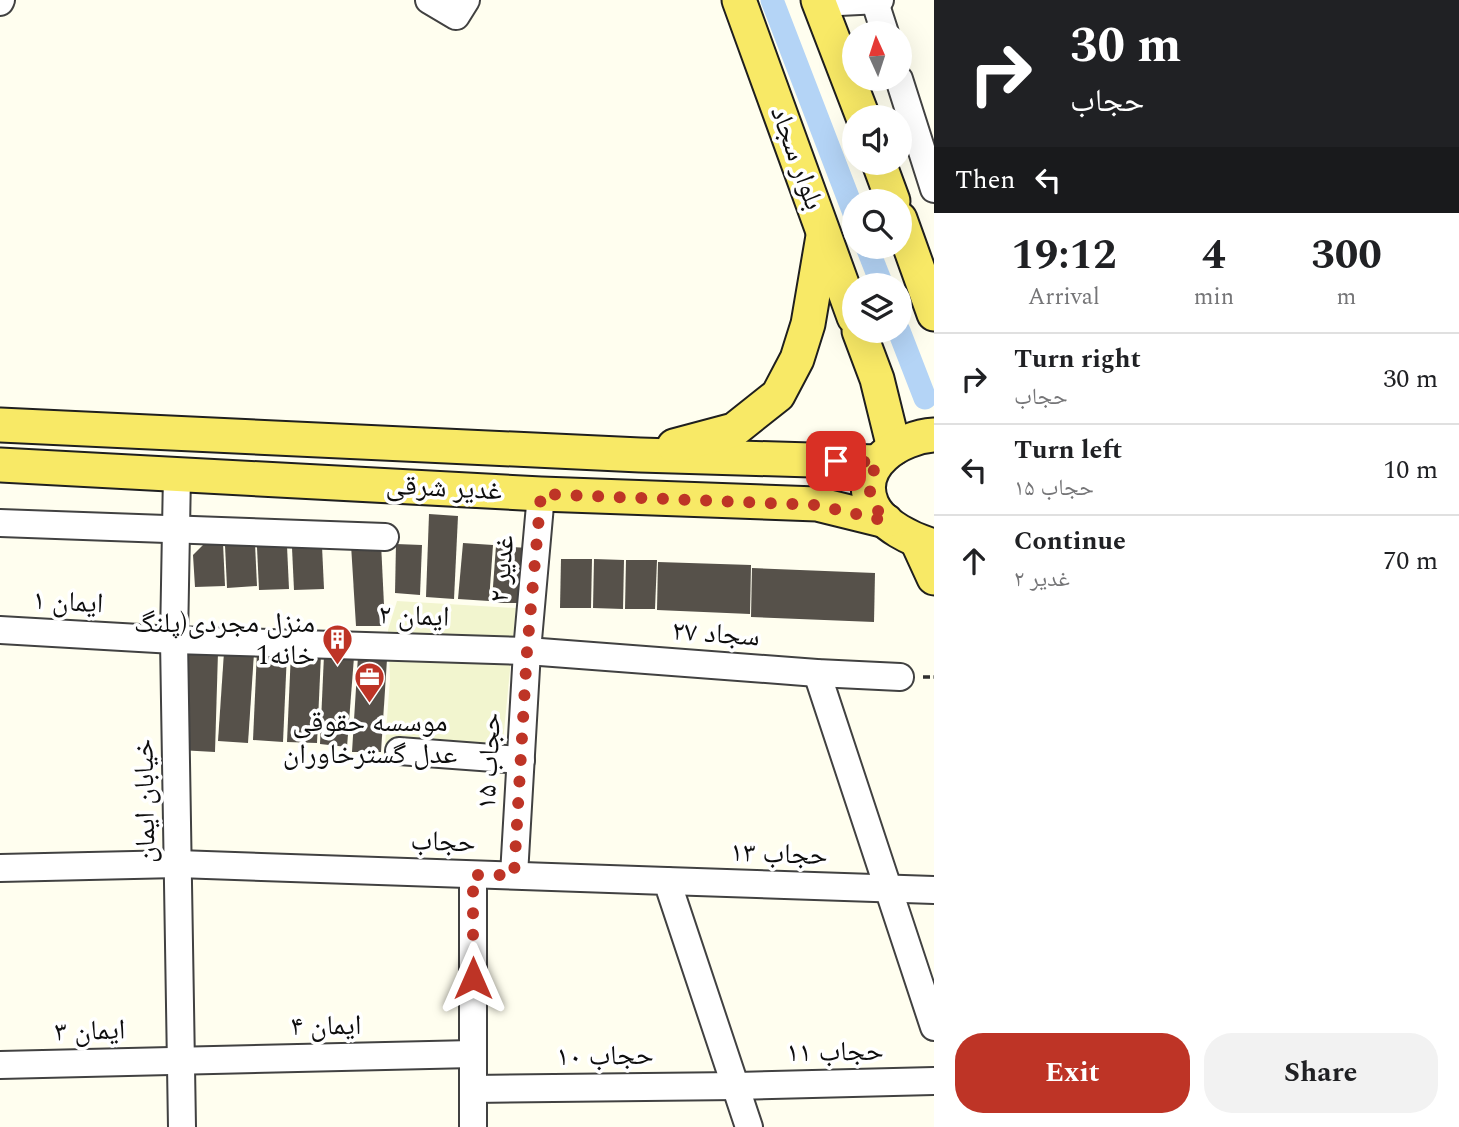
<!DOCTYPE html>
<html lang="en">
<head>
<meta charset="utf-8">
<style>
  :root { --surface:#fff; --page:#f2f2f2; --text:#202124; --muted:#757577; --line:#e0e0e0; --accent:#be3426 }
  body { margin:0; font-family:Spectral,"Noto Naskh Arabic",serif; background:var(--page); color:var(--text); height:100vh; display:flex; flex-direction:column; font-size:26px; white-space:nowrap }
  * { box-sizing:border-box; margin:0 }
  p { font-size:23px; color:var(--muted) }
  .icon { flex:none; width:38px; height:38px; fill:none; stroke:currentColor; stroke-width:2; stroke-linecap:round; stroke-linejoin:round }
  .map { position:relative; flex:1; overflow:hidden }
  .sheet { display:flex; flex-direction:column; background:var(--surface); width:525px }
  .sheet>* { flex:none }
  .top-card { background:#202124; color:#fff; overflow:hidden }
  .needle { width:46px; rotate:357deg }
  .controls { position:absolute; left:842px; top:21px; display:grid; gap:14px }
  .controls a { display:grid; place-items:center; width:70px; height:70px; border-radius:50%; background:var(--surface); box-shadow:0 7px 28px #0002; font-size:35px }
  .pin { position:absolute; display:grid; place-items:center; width:60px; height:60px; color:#fff; margin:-30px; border-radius:14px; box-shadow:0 4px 10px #0006 }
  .me { position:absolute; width:77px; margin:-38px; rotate:0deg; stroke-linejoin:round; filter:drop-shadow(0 0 5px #0008) }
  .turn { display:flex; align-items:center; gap:24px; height:147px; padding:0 21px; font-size:32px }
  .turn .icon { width:91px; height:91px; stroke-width:2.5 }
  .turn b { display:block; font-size:49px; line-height:60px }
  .then { display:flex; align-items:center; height:66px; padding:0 21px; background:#0003; gap:14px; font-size:26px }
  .eta { display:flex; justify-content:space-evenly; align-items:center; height:119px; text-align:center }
  .eta b { font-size:42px; font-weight:700; line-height:49px }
  .primary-button { display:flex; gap:14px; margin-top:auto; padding:14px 21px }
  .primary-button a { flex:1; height:80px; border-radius:28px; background:var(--accent); color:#fff; font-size:28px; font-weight:700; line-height:80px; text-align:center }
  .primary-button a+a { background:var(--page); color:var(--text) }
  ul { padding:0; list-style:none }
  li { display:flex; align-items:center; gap:21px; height:91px; padding:0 21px; border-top:2px solid var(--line) }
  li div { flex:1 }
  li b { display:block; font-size:26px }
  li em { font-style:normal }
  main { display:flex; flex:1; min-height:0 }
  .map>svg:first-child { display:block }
  .farmland { fill:#f2f5cf }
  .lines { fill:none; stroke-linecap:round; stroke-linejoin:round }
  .canal { stroke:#b4d4f6; stroke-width:23 }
  .building { fill:#56514a }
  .minor-casing { stroke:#414141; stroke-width:30 }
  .major-casing { stroke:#1f1f1f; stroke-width:37 }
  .path { stroke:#303030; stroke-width:3.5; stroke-dasharray:7 3.5; stroke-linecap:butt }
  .minor { stroke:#fff; stroke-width:26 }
  .major { stroke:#f8e966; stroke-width:33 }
  .route { stroke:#be3426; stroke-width:12; stroke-dasharray:0 21.6 }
  .labels { text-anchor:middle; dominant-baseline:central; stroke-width:7; stroke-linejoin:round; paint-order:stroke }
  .street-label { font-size:28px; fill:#0e0e0e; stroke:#fff }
  .poi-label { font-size:28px; fill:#0e0e0e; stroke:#fff; text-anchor:end }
</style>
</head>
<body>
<main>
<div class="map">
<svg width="934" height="1127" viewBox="0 0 934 1127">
  <rect width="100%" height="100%" fill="#fffeef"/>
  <polygon class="farmland" points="397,601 516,608 502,752 385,745 390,679 388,630"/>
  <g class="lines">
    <g class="canal">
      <polyline points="772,0 854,213"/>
      <polyline points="867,247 882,285"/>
      <polyline points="899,331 925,398"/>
    </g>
  </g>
  <g class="building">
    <polygon points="429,514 458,516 454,599 426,597"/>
    <polygon points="223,543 225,586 195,587 193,555 204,544"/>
    <polygon points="381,543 385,626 356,626 351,545"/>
    <polygon points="463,543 493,545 489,601 458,599"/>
    <polygon points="255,544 257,586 227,588 225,545"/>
    <polygon points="396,544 422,545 420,595 395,593"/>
    <polygon points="287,546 289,589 259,590 257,547"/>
    <polygon points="322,546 324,589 294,590 292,548"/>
    <polygon points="496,546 528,548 522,603 497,603 492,600"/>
    <polygon points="561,559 592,559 591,608 560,608"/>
    <polygon points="594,559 624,560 623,609 593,608"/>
    <polygon points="626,560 657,560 655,609 625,609"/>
    <polygon points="658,562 751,565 750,614 657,610"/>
    <polygon points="752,568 875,573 874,622 751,617"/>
    <polygon points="180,651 218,652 215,752 179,750"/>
    <polygon points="257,651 287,653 283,742 253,740"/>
    <polygon points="224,652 254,653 248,743 218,741"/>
    <polygon points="291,652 321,654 317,743 287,742"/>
    <polygon points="324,655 354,657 347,747 320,744"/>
    <polygon points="358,656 387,659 381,752 352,752"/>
  </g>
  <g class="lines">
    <defs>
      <g id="minor">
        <polyline points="429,0 456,16 466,0"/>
        <polyline points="0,2 1,0"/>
        <polyline points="875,2 885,33"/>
        <polyline points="819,3 880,0"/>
        <polyline points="899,79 934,189"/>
        <polyline points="177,474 174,640 182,1127"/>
        <polyline points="0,523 385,537"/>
        <polyline points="0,630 174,640 527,651 817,673 900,677"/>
        <polyline points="817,673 934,1027"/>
        <polyline points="399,751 521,760"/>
        <polyline points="0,868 178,864 667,881 749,1127"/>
        <polyline points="514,875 527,651 541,494"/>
        <polyline points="667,881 934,890"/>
        <polyline points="0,1065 473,1054"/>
        <polyline points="473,1089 737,1086 934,1081"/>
        <polyline points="473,1127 473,875"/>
      </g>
      <g id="major">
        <polyline points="739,0 854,317"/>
        <polyline points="818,0 863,117"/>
        <polyline points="879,163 893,201"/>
        <polyline points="900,219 934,314"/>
        <polyline points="859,331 877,379 894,448"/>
        <polyline points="0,425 640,455 877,462"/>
        <path d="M934 435C901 437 855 465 872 504 882 526 913 540 934 546"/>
        <polyline points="674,446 734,430 778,395 797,359 808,324 823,236"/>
        <polyline points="0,465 541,494 817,504 886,521"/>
        <polyline points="917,541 934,578"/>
      </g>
    </defs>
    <use href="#minor" class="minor-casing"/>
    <use href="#major" class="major-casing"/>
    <polyline class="path" points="923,677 934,677"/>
    <use href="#minor" class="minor"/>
    <use href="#major" class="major"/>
  </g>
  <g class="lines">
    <path class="route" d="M473 978V875H514L527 651 541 494 817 505 886 521C867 499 866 489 877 462L836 461"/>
  </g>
  <defs>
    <symbol id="building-pin" viewBox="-11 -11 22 30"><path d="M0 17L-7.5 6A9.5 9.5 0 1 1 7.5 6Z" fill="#be3426" stroke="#fff"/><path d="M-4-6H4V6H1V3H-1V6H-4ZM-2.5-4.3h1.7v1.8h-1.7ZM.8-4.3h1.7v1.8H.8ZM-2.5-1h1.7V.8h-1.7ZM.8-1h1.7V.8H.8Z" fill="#fff"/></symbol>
    <symbol id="office-pin" viewBox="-11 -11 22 30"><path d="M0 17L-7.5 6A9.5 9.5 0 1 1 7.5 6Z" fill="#be3426" stroke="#fff"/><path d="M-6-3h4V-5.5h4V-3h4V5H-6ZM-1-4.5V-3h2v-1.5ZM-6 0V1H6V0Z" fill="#fff"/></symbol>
  </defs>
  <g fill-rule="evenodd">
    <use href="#building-pin" x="320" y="622" width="35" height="47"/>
    <use href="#office-pin" x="352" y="660" width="35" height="47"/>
  </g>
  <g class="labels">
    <g class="street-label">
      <text transform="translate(797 158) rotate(70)">بلوار سجاد</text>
      <text transform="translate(444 488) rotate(3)">غدیر شرقی</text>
      <text transform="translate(502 569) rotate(-85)">غدیر ۲</text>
      <text transform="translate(68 602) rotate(3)">ایمان ۱</text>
      <text transform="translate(414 616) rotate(2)">ایمان ۲</text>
      <text transform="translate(716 634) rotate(4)">سجاد ۲۷</text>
      <text transform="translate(489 761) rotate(-87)">حجاب ۱۵</text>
      <text transform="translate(145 801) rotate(-91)">خیابان ایمان</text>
      <text transform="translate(443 842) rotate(2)">حجاب</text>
      <text transform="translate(779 854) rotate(2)">حجاب ۱۳</text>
      <text transform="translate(326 1026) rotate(-1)">ایمان ۴</text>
      <text transform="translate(90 1031) rotate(-2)">ایمان ۳</text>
      <text transform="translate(835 1052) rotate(-1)">حجاب ۱۱</text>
      <text transform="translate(605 1056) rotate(-1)">حجاب ۱۰</text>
    </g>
    <g class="poi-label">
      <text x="315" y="623">منزل مجردی(پلنگ<tspan x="315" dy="32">خانه1</tspan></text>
      <text x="370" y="722" text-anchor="middle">موسسه حقوقی<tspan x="370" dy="32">عدل گسترخاوران</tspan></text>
    </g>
  </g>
</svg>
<div class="controls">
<a><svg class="needle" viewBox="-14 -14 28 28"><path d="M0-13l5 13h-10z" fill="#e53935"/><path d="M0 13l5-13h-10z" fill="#757577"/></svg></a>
<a><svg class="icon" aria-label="sound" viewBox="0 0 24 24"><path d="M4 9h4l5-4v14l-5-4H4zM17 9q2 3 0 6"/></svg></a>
<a><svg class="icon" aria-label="search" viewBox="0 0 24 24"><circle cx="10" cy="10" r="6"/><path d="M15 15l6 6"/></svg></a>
<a><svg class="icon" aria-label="layers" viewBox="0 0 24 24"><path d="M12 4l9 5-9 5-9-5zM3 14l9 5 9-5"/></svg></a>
</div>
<div class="pin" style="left:836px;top:461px;background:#d93025"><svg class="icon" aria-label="arrive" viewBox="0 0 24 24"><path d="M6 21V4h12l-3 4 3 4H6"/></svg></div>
<svg class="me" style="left:473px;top:978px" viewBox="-20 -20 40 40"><path d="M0-17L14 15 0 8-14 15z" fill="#be3426" stroke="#fff" stroke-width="4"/></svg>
</div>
<section class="sheet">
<div class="top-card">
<div class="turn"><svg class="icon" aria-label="right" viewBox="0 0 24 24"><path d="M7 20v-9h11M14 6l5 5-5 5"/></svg><div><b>30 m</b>حجاب</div></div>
<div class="then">Then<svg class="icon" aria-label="left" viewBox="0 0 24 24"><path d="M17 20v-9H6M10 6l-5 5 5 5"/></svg></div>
</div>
<div class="eta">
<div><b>19:12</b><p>Arrival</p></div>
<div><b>4</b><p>min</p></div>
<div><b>300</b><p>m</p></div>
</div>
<ul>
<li><svg class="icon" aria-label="right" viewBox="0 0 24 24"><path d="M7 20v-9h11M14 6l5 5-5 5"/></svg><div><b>Turn right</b><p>حجاب</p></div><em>30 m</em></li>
<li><svg class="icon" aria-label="left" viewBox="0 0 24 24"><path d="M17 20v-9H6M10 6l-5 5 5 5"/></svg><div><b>Turn left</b><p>حجاب ۱۵</p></div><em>10 m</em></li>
<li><svg class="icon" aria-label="ahead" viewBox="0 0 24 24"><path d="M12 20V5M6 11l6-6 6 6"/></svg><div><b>Continue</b><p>غدیر ۲</p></div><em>70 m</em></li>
</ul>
<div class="primary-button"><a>Exit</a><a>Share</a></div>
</section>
</main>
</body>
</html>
